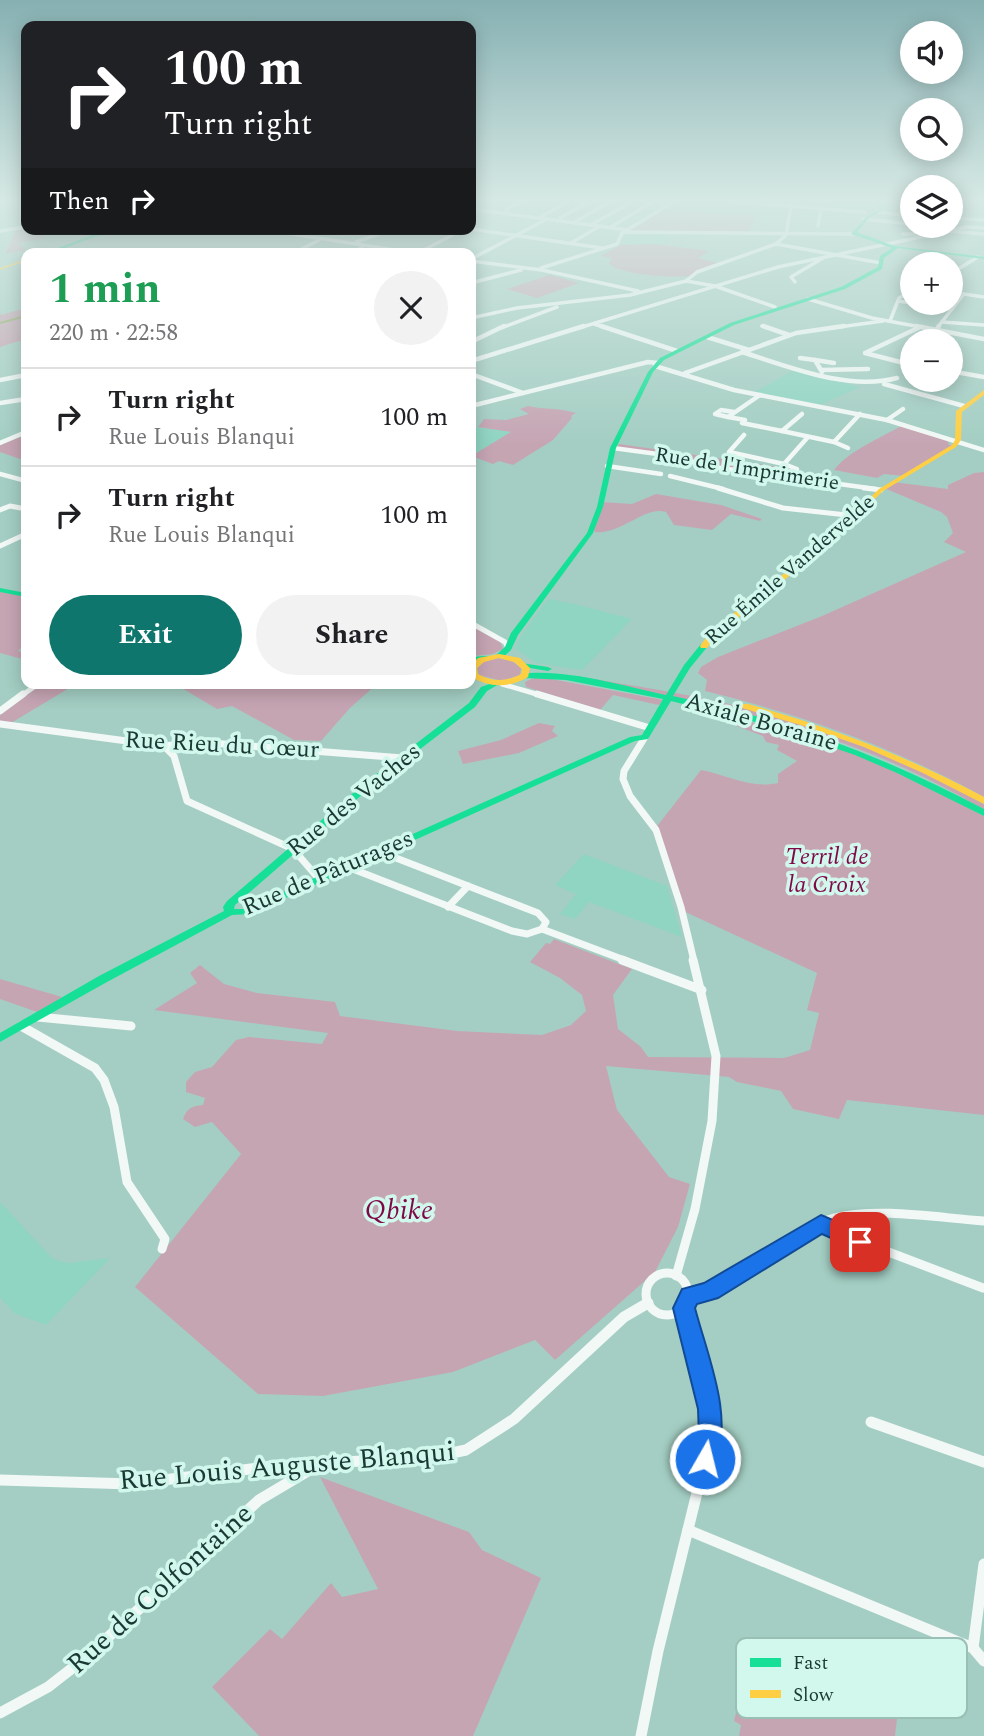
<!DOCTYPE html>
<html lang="en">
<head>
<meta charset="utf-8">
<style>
  :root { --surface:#fff; --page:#f2f2f2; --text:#202124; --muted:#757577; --line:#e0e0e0; --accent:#0f766e }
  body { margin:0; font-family:Spectral,serif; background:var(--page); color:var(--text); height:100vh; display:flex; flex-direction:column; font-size:26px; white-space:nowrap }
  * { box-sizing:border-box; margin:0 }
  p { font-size:23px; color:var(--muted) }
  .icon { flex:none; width:38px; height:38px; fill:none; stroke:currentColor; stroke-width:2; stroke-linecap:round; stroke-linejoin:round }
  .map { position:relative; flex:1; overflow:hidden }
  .panel { position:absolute; left:21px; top:248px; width:455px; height:441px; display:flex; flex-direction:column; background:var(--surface); border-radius:14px; box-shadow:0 4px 18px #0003 }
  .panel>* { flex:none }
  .banner { position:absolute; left:21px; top:21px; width:455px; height:214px; border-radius:14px; box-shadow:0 4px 18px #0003; background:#202124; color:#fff; overflow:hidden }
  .fabs { position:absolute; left:900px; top:21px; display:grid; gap:14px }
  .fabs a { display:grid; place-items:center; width:63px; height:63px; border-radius:50%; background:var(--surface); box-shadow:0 4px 18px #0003; font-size:35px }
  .pin { position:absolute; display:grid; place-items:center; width:60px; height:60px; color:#fff; margin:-30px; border-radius:14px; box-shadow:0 4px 10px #0006 }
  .me { position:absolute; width:77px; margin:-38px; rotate:8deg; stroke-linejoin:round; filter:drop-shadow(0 0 5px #0008) }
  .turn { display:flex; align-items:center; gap:24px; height:147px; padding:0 28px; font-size:32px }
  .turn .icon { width:91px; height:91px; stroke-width:2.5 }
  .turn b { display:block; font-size:49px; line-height:60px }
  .then { display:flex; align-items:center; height:66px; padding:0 28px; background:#0003; gap:14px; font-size:26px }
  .round { display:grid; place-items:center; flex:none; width:74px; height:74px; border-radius:37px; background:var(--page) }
  .head { display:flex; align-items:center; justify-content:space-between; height:119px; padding:0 28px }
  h1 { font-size:42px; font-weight:700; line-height:52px; color:#1e9e55 }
  .button { display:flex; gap:14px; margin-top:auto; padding:14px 28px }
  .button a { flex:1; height:80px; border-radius:42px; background:var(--accent); color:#fff; font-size:28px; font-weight:700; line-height:80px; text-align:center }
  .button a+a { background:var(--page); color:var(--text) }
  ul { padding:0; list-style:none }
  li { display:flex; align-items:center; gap:21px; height:98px; padding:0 28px; border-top:2px solid var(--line) }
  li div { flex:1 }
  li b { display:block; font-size:26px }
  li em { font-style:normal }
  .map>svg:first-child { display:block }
  .built { fill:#90d4c2 }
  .green { fill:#c6a5b3 }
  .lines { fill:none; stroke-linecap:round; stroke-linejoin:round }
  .stream { stroke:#93aa61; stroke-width:2 }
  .street-far5 { stroke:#f1f8f6; stroke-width:3.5 }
  .street-far4 { stroke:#f1f8f6; stroke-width:4.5 }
  .street-far3 { stroke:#f1f8f6; stroke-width:5 }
  .street-far2 { stroke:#f1f8f6; stroke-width:7 }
  .street-far1 { stroke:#f1f8f6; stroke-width:9 }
  .street { stroke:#f1f8f6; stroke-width:11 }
  .fast { fill:#16e098; fill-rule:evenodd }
  .slow { fill:#ffcf43; fill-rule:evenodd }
  .route { fill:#1a73e8; stroke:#114b97; stroke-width:2 }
  .labels { text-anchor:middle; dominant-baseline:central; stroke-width:7; stroke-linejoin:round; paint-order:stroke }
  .far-street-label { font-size:21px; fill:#193932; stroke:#d2f8ed }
  .street-label { font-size:24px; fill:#193932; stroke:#d2f8ed }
  .park-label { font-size:24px; font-style:italic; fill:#7f0847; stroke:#d2f8ed }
  .near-park-label { font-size:28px; font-style:italic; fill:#7f0847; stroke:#d2f8ed }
  .near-street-label { font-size:28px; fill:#193932; stroke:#d2f8ed }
  .key { fill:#d2f8ed; stroke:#9abfb5; stroke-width:2 }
  .key-label { font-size:19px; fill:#193932 }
</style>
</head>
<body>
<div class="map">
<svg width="984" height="1736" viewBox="0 0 984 1736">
  <rect width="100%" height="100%" fill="#a4cec3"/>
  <g class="built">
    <polygon points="668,233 669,245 620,245 627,234"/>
    <polygon points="796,369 860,387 820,405 754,392"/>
    <polygon points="471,426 512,432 473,455 471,454"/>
    <polygon points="548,599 575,604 632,619 582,670 536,663 515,648 519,639"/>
    <polygon points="584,854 667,886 682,937 589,902 575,919 560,914 576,894 555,885"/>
    <polygon points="0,1202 53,1259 68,1263 110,1258 46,1325 14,1313 0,1297"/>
  </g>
  <g class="green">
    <polygon points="665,209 755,216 748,232 632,230"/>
    <polygon points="26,227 46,238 18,243 26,250 5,254 17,228"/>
    <path d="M654 244 709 251 698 258 721 264C711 267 700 274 689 276 674 278 617 275 609 263L612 258 601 256 621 245Z"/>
    <polygon points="550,275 579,283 537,298 507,289"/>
    <polygon points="26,308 26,344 19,341 0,347 0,312 1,315"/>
    <path d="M528 406C546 410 556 407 576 413L571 416 572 418 553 440 513 465 499 461 493 464 474 457 473 455 511 432 478 427 484 419 506 420 529 414 520 409Z"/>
    <path d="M903 425 947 439 949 445 954 446 904 476 884 474 877 478 834 470C847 452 882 437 903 425Z"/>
    <polygon points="26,435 26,461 0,452 0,444"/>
    <polygon points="619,444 794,469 791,475 785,476 710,466 617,447"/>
    <path d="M984 472V797C896 748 803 715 705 691L707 680 698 673 701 667 718 657 822 616 966 552 944 542 953 533 947 517 941 512 884 488 893 482 948 489V485L974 473Z"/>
    <path d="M656 494 721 505 762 519 760 521 731 514 712 530 674 525 666 512C645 505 621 535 595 532L592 527 601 502 632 504Z"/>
    <polygon points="0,591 26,597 26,643 18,651 26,653 26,660 0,653"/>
    <polygon points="474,627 500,641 503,649 493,654 471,656 471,629"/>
    <polygon points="497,658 512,661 521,668 520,675 502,681 479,675 477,668 483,662"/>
    <path d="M575 676C629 685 684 693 737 706 824 727 906 761 984 804V810C854 731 713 702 566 677Z"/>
    <polygon points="534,678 551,679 663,700 659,705 613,695 600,710 526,687 525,682"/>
    <polygon points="42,684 76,684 11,723 0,722 0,714"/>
    <polygon points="175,684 377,684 350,708 321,741 294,740 232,706 217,709"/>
    <path d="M729 716 842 748 883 764 984 816V1115L847 1100 839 1119 793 1109 781 1091 737 1082 729 1077 606 1066 617 1110 669 1177 690 1184 678 1227 655 1272 555 1360 535 1340 453 1372 323 1396 258 1394 135 1287 241 1154 212 1122 195 1127 183 1119C187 1108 192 1106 203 1105L205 1098 186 1092V1082L195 1072 212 1067 236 1040 249 1037 322 1044 328 1033 154 1010 197 983 190 973 200 965 224 984 257 993 335 1002 340 1016 457 1031 542 1035 571 1025 586 1011 582 995 560 978 530 962 546 943 550 944 554 939 632 969 613 995 618 1029 641 1047 648 1057 784 1058 810 1050 819 1013 807 1010 817 973 679 909 654 830 701 770C728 775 750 789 778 783V774L797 761 777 750 779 745 766 742 763 736 723 721 722 717Z"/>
    <polygon points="539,723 555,726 552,731 558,736 519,753 463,764 458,751 501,740"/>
    <polygon points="0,979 62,997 40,1013 0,999"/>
    <polygon points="320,1477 469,1532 482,1550 541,1578 473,1736 259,1736 212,1687 270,1629 282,1639 331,1583 342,1597 378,1589"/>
    <polygon points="750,1656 897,1719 895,1736 739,1736 741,1725 734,1721"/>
  </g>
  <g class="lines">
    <polyline class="stream" points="0,323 26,316"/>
    <g class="street-far5">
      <polyline points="725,201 864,212"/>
      <polyline points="471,203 475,201"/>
      <polyline points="950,208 956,218"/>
      <polyline points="471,209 628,230"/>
      <polyline points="877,212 912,216"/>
      <polyline points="505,213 509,207 525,201"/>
      <polyline points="542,216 569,201"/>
      <polyline points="560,218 590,201"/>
      <polyline points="950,218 984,220"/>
      <polyline points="863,219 912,224"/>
      <polyline points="575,222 611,201"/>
      <polyline points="591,225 633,201"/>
      <polyline points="818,226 821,209"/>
      <polyline points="611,227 652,202"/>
      <polyline points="984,228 966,227 949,231 984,234"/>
      <polyline points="259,229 421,254"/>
      <polyline points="471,229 602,248"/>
      <polyline points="0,231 26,227"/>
      <polyline points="625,232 853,234"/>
      <polyline points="903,234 915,234 920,226"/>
      <polyline points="356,242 393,229"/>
      <polyline points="571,243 600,226"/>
      <polyline points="776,244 881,263"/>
      <polyline points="418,253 464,229"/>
      <polyline points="292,254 319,240"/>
      <polyline points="349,254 364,246"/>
      <polyline points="471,259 547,219"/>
      <polyline points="471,261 542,270 638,291"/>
      <polyline points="541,268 617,244 622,233 675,201"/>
      <polyline points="950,274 978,257"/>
      <polyline points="686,281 715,286 775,307"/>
      <polyline points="795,282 791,277 823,258"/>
      <polyline points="471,283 521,270"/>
      <polyline points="950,292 984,297"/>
      <polyline points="808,299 872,318 926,328"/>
      <polyline points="898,301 952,309"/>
      <polyline points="471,318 517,308 630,295 686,281 697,272 776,244 786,235 792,201"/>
      <polyline points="890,321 899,298 912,291"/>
      <polyline points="942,322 984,325"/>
      <polyline points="594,324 607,328"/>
      <polyline points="762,326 768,328"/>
      <polyline points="501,328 557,307"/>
      <polyline points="579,328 778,267 949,231"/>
      <polyline points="832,328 883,321"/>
      <polyline points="937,328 963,295"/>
    </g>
    <g class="street-far4">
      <polyline points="601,326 677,351"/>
      <polyline points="763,326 789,335"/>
      <polyline points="916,326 984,339"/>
      <polyline points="936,330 939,326"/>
      <polyline points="707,337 749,350"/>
      <polyline points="471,342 504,326"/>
      <path d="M742 352C790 367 847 391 897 378"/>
      <polyline points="800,358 815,360 822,372"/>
      <polyline points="815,360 834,363"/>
      <polyline points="471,361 584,326"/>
      <polyline points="912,365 865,353 920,327"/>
      <polyline points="655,366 734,390 887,420 984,450"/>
      <polyline points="821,370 868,369"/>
      <polyline points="950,371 984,377"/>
      <polyline points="685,373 796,333 844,326"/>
      <polyline points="471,374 523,393"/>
      <polyline points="0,380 26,375"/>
      <polyline points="884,384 964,406"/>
      <polyline points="760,395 728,417 745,420 742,423 782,431"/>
      <polyline points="0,403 26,399"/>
      <polyline points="471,406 648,362 658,363"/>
      <polyline points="802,414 782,431 834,442 860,414"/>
      <polyline points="728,417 715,414 721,410 734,412"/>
      <polyline points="887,420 903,409"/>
      <polyline points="744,435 729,452 784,464"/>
      <polyline points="834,442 848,448"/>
      <polyline points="0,443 26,432"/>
      <polyline points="613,448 665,455 713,467 876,489"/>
      <polyline points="607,466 661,474"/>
      <polyline points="0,474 26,481"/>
      <polyline points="670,476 723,489"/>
      <polyline points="793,478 797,469 784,464 808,437"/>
    </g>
    <g class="street-far3">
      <polyline points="718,488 783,508 856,516"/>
      <polyline points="864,488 881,490"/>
      <polyline points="0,510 10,506 26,509"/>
      <polyline points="0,546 26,534"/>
      <polyline points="471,623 505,642 508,648"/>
      <polyline points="502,684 543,696"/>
      <polyline points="21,696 38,684"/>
    </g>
    <g class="street-far2">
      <polyline points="537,694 650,728"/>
      <polyline points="0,711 23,694"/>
      <polyline points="0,724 164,746 198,742 403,758"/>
      <polyline points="645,737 624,771 623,779 630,796 656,830 681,907 694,961"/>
      <polyline points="164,746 174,756 187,801 293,849 319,879"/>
      <polyline points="378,851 538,913 546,922 542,929"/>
      <polyline points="345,866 512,931 527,934 542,929"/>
      <polyline points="448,907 468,886"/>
      <polyline points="542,929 627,961"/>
    </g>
    <g class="street-far1">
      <polyline points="622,960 702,990"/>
      <polyline points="38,1017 131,1026"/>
      <polyline points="21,1026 95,1068 104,1080 114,1107 127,1182 165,1239 162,1249"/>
      <polyline points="821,1223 836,1232 983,1288"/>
      <circle cx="667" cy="1294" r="21"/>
      <polyline points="676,1276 695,1209 712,1121 716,1056 693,960"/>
      <path d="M689 1296C743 1283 782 1232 834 1218 878 1207 939 1218 984 1221"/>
    </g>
    <g class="street">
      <polyline points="871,1422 984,1462"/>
      <polyline points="0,1480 132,1484 273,1466 433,1457 466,1450 514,1419 624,1317 648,1303"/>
      <polyline points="688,1530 973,1648 984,1661"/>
      <polyline points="973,1648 984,1564"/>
      <polyline points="0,1713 48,1687 84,1659 259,1500 318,1465"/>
      <polyline points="641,1736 658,1651 711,1436 709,1409 684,1308"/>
    </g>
    <g class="fast">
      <polygon points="877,201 881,201 883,210 869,218 857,232 894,246 984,257 984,259 898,248 884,258 882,269 845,289 734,325 664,360 653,372 616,448 603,507 593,533 518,635 511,650 502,658 496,658 495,656 505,647 511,633 587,533 597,507 610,448 648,372 660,358 730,323 841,287 878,267 880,256 892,248 851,234 867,216 879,210"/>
      <polygon points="109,229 116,229 49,254 42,254"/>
      <polygon points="0,588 26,593 26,597 0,592"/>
      <path d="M701 644H707L708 646 690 668 673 696C782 718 886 757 984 809V816L897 773 855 755 767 725 671 701 648 739 635 741 250 914 232 915 107 982 0 1042V1033L99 976 224 911 223 907 227 901 366 782 469 703 481 687 495 682 499 684 487 691 475 707 372 786 235 905 234 909H245L630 737 642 735 663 699 566 680 524 678 520 676 521 674C565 668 623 686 666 695L684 665Z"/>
      <polygon points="485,656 488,656 488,660 471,661 471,657"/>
      <polygon points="521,663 548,667 552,669 548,671 524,667 520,665"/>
    </g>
    <g class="slow">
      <polygon points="26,259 26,261 0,270 0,268"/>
      <polygon points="984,390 984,395 962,412 961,440 956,447 883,491 828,544 716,636 707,648 701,648 700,646 710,632 824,542 879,489 952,445 955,440 956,411"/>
      <path d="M499 654 520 658 530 668 528 677C509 688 490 688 471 677V665L478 658ZM499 658 514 662 522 669 521 674C506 682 493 682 478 674L477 668 484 662Z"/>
      <path d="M742 704H748C830 727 909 757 984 797V804L923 773 864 747 804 726 742 708 741 706Z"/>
    </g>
  </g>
  <linearGradient id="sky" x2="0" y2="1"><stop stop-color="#86b0b2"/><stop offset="0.45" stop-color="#d6e9e4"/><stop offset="1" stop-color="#d6e9e4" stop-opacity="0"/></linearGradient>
  <rect width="984" height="444" fill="url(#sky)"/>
  <path class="route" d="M821 1215 868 1235 871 1242 868 1248 860 1251 822 1234 718 1298 697 1304 695 1308C708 1358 735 1418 714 1467L705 1471 697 1467 693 1459 699 1436 698 1409 673 1308 682 1289 704 1283Z"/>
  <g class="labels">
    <g class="far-street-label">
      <text transform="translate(747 469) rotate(9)">Rue de l'Imprimerie</text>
      <text transform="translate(790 570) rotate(-41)">Rue Émile Vandervelde</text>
    </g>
    <g class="street-label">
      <text transform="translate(761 722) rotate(16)">Axiale Boraine</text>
      <text transform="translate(222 745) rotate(3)">Rue Rieu du Cœur</text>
      <text transform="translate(354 800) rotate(-39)">Rue des Vaches</text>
      <text transform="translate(328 873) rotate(-23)">Rue de Pâturages</text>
    </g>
    <g class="park-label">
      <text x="827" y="857">Terril de<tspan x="827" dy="28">la Croix</tspan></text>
    </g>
    <g class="near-park-label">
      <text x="399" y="1210">Qbike</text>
    </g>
    <g class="near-street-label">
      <text transform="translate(287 1466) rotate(-5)">Rue Louis Auguste Blanqui</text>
      <text transform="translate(160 1589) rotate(-42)">Rue de Colfontaine</text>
    </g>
  </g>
  <rect x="736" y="1638" width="231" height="80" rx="10" class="key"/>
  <rect x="750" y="1658" width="31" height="9" fill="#16e098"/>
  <rect x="750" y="1690" width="31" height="8" fill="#ffcf43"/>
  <g class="key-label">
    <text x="793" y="1669">Fast</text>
    <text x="793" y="1701">Slow</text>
  </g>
</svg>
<div class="fabs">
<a><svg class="icon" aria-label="sound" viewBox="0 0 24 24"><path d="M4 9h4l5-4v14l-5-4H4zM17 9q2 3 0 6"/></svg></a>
<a><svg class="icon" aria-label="search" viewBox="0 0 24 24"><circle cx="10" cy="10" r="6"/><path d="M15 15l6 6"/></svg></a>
<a><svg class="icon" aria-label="layers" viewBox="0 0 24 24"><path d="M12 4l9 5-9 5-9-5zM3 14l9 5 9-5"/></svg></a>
<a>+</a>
<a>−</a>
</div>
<div class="pin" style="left:860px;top:1242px;background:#d93025"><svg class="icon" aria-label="arrive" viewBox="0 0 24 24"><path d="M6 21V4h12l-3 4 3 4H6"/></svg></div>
<svg class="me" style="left:705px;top:1459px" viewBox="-20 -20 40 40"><circle r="17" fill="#1a73e8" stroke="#fff" stroke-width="3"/><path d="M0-11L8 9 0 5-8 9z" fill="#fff"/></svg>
<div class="banner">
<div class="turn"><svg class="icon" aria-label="right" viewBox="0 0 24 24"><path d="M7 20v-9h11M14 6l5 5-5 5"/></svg><div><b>100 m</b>Turn right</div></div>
<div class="then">Then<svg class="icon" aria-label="right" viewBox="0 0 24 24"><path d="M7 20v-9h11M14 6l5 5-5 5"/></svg></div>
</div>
<section class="panel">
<div class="head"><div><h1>1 min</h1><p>220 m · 22:58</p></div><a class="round"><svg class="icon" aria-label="close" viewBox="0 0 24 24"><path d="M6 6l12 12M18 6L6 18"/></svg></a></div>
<ul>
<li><svg class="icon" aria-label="right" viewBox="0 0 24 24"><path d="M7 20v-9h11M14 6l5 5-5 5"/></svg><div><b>Turn right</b><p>Rue Louis Blanqui</p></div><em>100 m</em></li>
<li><svg class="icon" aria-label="right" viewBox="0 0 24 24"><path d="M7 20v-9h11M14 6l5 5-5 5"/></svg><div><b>Turn right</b><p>Rue Louis Blanqui</p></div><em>100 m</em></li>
</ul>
<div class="button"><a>Exit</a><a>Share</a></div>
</section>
</div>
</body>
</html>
